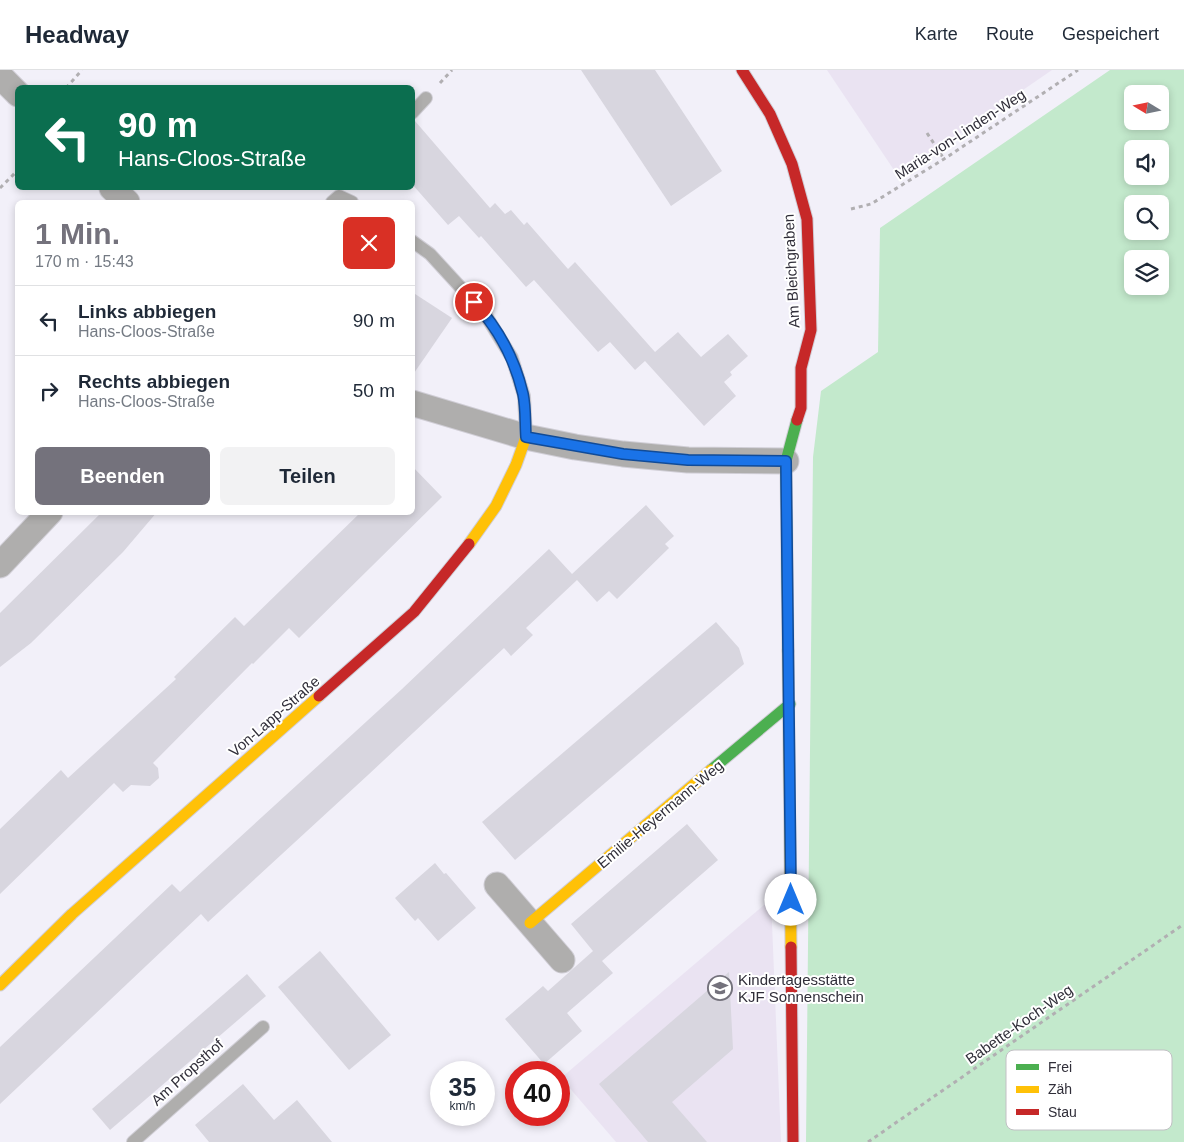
<!DOCTYPE html>
<html lang="de">
<head>
<meta charset="utf-8">
<style>
  :root { --surface:#fff; --page:#f2f2f3; --text:#1f2937; --muted:#747a83; --line:#e0e1e3; --accent:#74727c }
  body { margin:0; font-family:Arial,sans-serif; background:var(--page); color:var(--text); height:100vh; display:flex; flex-direction:column; font-size:19px; white-space:nowrap }
  * { box-sizing:border-box; margin:0 }
  p { font-size:16px; color:var(--muted) }
  .icon { flex:none; width:28px; height:28px; fill:none; stroke:currentColor; stroke-width:2; stroke-linecap:round; stroke-linejoin:round }
  .map { position:relative; flex:1; overflow:hidden }
  .drawer { position:absolute; left:15px; top:130px; width:400px; height:315px; display:flex; flex-direction:column; background:var(--surface); border-radius:8px; box-shadow:0 2px 8px #0003 }
  .drawer>* { flex:none }
  .hud { position:absolute; left:15px; top:15px; width:400px; height:105px; border-radius:8px; box-shadow:0 2px 8px #0003; background:#0b6e4f; color:#fff; overflow:hidden }
  .needle { width:32px; rotate:280deg }
  .controls { position:absolute; left:1124px; top:15px; display:grid; gap:10px }
  .controls a { display:grid; place-items:center; width:45px; height:45px; border-radius:8px; background:var(--surface); box-shadow:0 2px 8px #0003; font-size:25px }
  .speed { position:absolute; left:430px; top:991px; display:flex; gap:10px; font-size:25px; font-weight:700; text-align:center }
  .speed>* { display:grid; place-content:center; width:65px; height:65px; border-radius:50%; background:var(--surface); box-shadow:0 2px 8px #0003; line-height:1 }
  .speed small { font-size:12px; font-weight:400 }
  .speed .limit { border:8px solid #d22; background:#fff; color:#111 }
  .pin { position:absolute; display:grid; place-items:center; width:42px; height:42px; color:#fff; margin:-21px; border:2px solid #fff; border-radius:50%; box-shadow:0 1px 5px #0007 }
  .me { position:absolute; width:55px; margin:-28px; rotate:0deg; stroke-linejoin:round; filter:drop-shadow(0 0 4px #0008) }
  .turn { display:flex; align-items:center; gap:18px; height:105px; padding:0 20px; font-size:22px }
  .turn .icon { width:65px; height:65px; stroke-width:2.5 }
  .turn b { display:block; font-size:35px; line-height:42px }
  .round { display:grid; place-items:center; flex:none; width:52px; height:52px; border-radius:8px; background:var(--page) }
  .headline { display:flex; align-items:center; justify-content:space-between; height:85px; padding:0 20px }
  h1 { font-size:30px; font-weight:700; line-height:38px; color:var(--accent) }
  .primary-button { display:flex; gap:10px; margin-top:auto; padding:10px 20px }
  .primary-button a { flex:1; height:58px; border-radius:8px; background:var(--accent); color:#fff; font-size:20px; font-weight:700; line-height:58px; text-align:center }
  .primary-button a+a { background:var(--page); color:var(--text) }
  ul { padding:0; list-style:none }
  li { display:flex; align-items:center; gap:15px; height:70px; padding:0 20px; border-top:1px solid var(--line) }
  li div { flex:1 }
  li b { display:block; font-size:19px }
  li em { font-style:normal }
  header { display:flex; align-items:center; gap:30px; box-sizing:border-box; height:70px; padding:0 25px; background:var(--surface); border-bottom:1px solid var(--line) }
  header strong { font-size:24px }
  nav { display:flex; gap:28px; margin-inline-start:auto; font-size:18px }
  .map>svg:first-child { display:block }
  .education { fill:#eae3f2 }
  .green { fill:#c3e9cc; fill-rule:evenodd }
  .building { fill:#d8d6df }
  .lines { fill:none; stroke-linecap:round; stroke-linejoin:round }
  .lane-casing { stroke:#d0ced6; stroke-width:14 }
  .street-casing { stroke:#d0ced6; stroke-width:27 }
  .fast-casing { stroke:#d0ced6; stroke-width:13 }
  .slow-casing { stroke:#d0ced6; stroke-width:13 }
  .jam-casing { stroke:#d0ced6; stroke-width:13 }
  .path { stroke:#b1afb2; stroke-width:3; stroke-dasharray:4 4; stroke-linecap:butt }
  .lane { stroke:#afaead; stroke-width:12 }
  .street { stroke:#afaead; stroke-width:25 }
  .fast { stroke:#4caf50; stroke-width:11 }
  .slow { stroke:#ffc107; stroke-width:11 }
  .jam { stroke:#c62828; stroke-width:11 }
  .route-casing { stroke:#114b97; stroke-width:12 }
  .route { stroke:#1a73e8; stroke-width:9 }
  .labels { text-anchor:middle; dominant-baseline:central; stroke-width:4; stroke-linejoin:round; paint-order:stroke }
  .street-label { font-size:15px; fill:#302e39; stroke:#fff }
  .poi-label { font-size:15px; fill:#302e39; stroke:#fff; text-anchor:start }
  .key { fill:#fff; stroke:#c1c0c4; stroke-width:1 }
  .key-label { font-size:14px; fill:#302e39 }
</style>
</head>
<body>
<header>
<strong>Headway</strong>
<nav><a>Karte</a><a>Route</a><a>Gespeichert</a></nav>
</header>
<div class="map">
<svg width="1184" height="1072" viewBox="0 0 1184 1072">
  <rect width="100%" height="100%" fill="#f2f0f9"/>
  <g class="education">
    <polygon points="827,0 1052,0 898,106"/>
    <polygon points="771,829 781,1072 616,1072 561,1008"/>
  </g>
  <path class="green" d="M1110 0H1184V1072H806L813 387 821 321 878 282 880 158ZM1132 24H1160V51H1132ZM1132 79H1160V106H1132ZM1132 134H1160V161H1132ZM1132 189H1160V216H1132Z"/>
  <g class="building">
    <polygon points="581,0 655,0 722,101 671,136"/>
    <polygon points="412,51 415,51 490,138 495,133 505,144 511,140 524,155 527,152 568,199 575,192 655,282 678,262 701,287 728,264 748,286 730,302 732,305 724,312 736,326 704,356 645,291 635,300 610,272 598,282 534,210 526,217 481,166 479,168 459,146 448,155 412,114"/>
    <polygon points="412,222 452,248 412,306"/>
    <polygon points="412,396 442,427 299,568 289,558 253,594 252,593 153,693 158,698 159,708 150,716 131,715 123,722 114,713 0,824 0,759 61,700 68,708 176,609 174,607 235,547 244,556 361,442 412,442"/>
    <polygon points="646,435 674,466 665,474 669,478 617,529 609,521 597,532 577,510 526,558 533,565 511,586 504,578 368,705 208,852 201,844 0,1034 0,977 172,814 180,822 402,619 549,479 572,504"/>
    <polygon points="102,442 157,442 123,482 31,573 0,597 0,543"/>
    <polygon points="716,552 739,578 744,594 515,790 482,752"/>
    <polygon points="687,754 718,790 602,891 613,903 567,943 582,961 544,994 505,949 543,916 548,921 593,881 597,886 571,854"/>
    <polygon points="435,793 444,804 446,803 476,838 438,871 418,848 415,851 395,828"/>
    <polygon points="320,881 391,965 349,1000 278,917"/>
    <polygon points="729,902 733,979 672,1032 707,1072 648,1072 599,1014"/>
    <polygon points="247,904 266,926 110,1060 92,1039"/>
    <polygon points="243,1014 274,1050 297,1030 332,1072 209,1072 195,1055"/>
  </g>
  <g class="lines">
    <defs>
      <g id="lane">
        <polyline points="412,43 426,28"/>
        <polyline points="332,132 339,126 352,132"/>
        <polyline points="412,171 430,184 485,244 512,288 524,326 526,367"/>
        <polyline points="133,1072 263,957"/>
      </g>
      <g id="street">
        <polyline points="0,6 18,24"/>
        <polyline points="112,118 127,132"/>
        <polyline points="412,333 526,367 575,377 623,384 688,390 786,391"/>
        <polyline points="0,495 50,442"/>
        <polyline points="497,815 562,890"/>
      </g>
      <g id="fast">
        <polyline points="788,581 786,391 797,350"/>
        <polyline points="711,700 790,634"/>
      </g>
      <g id="slow">
        <polyline points="469,474 496,436 516,395 526,367"/>
        <polyline points="788,581 791,877"/>
        <polyline points="530,853 711,700"/>
        <polyline points="0,915 72,844 319,626"/>
      </g>
      <g id="jam">
        <polyline points="742,0 770,44 792,94 807,149 811,260 801,298 801,338 797,350"/>
        <polyline points="319,626 414,542 469,474"/>
        <polyline points="791,877 793,1072"/>
      </g>
    </defs>
    <use href="#lane" class="lane-casing"/>
    <use href="#street" class="street-casing"/>
    <use href="#fast" class="fast-casing"/>
    <use href="#slow" class="slow-casing"/>
    <use href="#jam" class="jam-casing"/>
    <g class="path">
      <polyline points="440,13 452,0"/>
      <polyline points="66,18 82,0"/>
      <polyline points="927,63 944,89"/>
      <polyline points="0,118 18,100"/>
      <polyline points="851,139 871,134 944,89 1078,0"/>
      <polyline points="868,1072 1184,854"/>
    </g>
    <use href="#lane" class="lane"/>
    <use href="#street" class="street"/>
    <use href="#fast" class="fast"/>
    <use href="#slow" class="slow"/>
    <use href="#jam" class="jam"/>
  </g>
  <g class="lines">
    <defs>
      <path id="route" d="M474 232C498 258 515 290 523 324 526 338 525 354 526 367L623 384 688 390 786 391 791 830"/>
    </defs>
    <use href="#route" class="route-casing"/>
    <use href="#route" class="route"/>
  </g>
  <defs>
    <symbol id="school-ring" viewBox="-11 -11 22 22"><circle r="9.5" fill="#fff" stroke="#74727c" stroke-width="1.5"/><path d="M0-5L7-2L0 1L-7-2ZM-4 1L0 2.5L4 1V4Q0 6-4 4Z" fill="#74727c"/></symbol>
  </defs>
  <g fill-rule="evenodd">
    <use href="#school-ring" x="706" y="904" width="28" height="28"/>
  </g>
  <g class="labels">
    <g class="street-label">
      <text transform="translate(960 64) rotate(-33)">Maria-von-Linden-Weg</text>
      <text transform="translate(791 201) rotate(-93)">Am Bleichgraben</text>
      <text transform="translate(274 646) rotate(-41)">Von-Lapp-Straße</text>
      <text transform="translate(660 744) rotate(-40)">Emilie-Heyermann-Weg</text>
      <text transform="translate(1019 954) rotate(-35)">Babette-Koch-Weg</text>
      <text transform="translate(187 1002) rotate(-42)">Am Propsthof</text>
    </g>
    <g class="poi-label">
      <text x="738" y="909">Kindertagesstätte<tspan x="738" dy="17">KJF Sonnenschein</tspan></text>
    </g>
  </g>
  <rect x="1006" y="980" width="166" height="80" rx="8" class="key"/>
  <rect x="1016" y="994" width="23" height="6" fill="#4caf50"/>
  <rect x="1016" y="1016" width="23" height="7" fill="#ffc107"/>
  <rect x="1016" y="1039" width="23" height="6" fill="#c62828"/>
  <g class="key-label">
    <text x="1048" y="1002">Frei</text>
    <text x="1048" y="1024">Zäh</text>
    <text x="1048" y="1047">Stau</text>
  </g>
</svg>
<div class="controls">
<a><svg class="needle" viewBox="-14 -14 28 28"><path d="M0-13l5 13h-10z" fill="#e53935"/><path d="M0 13l5-13h-10z" fill="#747a83"/></svg></a>
<a><svg class="icon" aria-label="sound" viewBox="0 0 24 24"><path d="M4 9h4l5-4v14l-5-4H4zM17 9q2 3 0 6"/></svg></a>
<a><svg class="icon" aria-label="search" viewBox="0 0 24 24"><circle cx="10" cy="10" r="6"/><path d="M15 15l6 6"/></svg></a>
<a><svg class="icon" aria-label="layers" viewBox="0 0 24 24"><path d="M12 4l9 5-9 5-9-5zM3 14l9 5 9-5"/></svg></a>
</div>
<div class="speed"><div>35<small>km/h</small></div><div class="limit">40</div></div>
<div class="pin" style="left:474px;top:232px;background:#d93025"><svg class="icon" aria-label="arrive" viewBox="0 0 24 24"><path d="M6 21V4h12l-3 4 3 4H6"/></svg></div>
<svg class="me" style="left:791px;top:830px" viewBox="-20 -20 40 40"><circle r="19" fill="#fff"/><path d="M0-13L10 11 0 6-10 11z" fill="#1a73e8"/></svg>
<div class="hud">
<div class="turn"><svg class="icon" aria-label="left" viewBox="0 0 24 24"><path d="M17 20v-9H6M10 6l-5 5 5 5"/></svg><div><b>90 m</b>Hans-Cloos-Straße</div></div>
</div>
<section class="drawer">
<div class="headline"><div><h1>1 Min.</h1><p>170 m · 15:43</p></div><a class="round" style="background:#d93025;color:#fff"><svg class="icon" aria-label="close" viewBox="0 0 24 24"><path d="M6 6l12 12M18 6L6 18"/></svg></a></div>
<ul>
<li><svg class="icon" aria-label="left" viewBox="0 0 24 24"><path d="M17 20v-9H6M10 6l-5 5 5 5"/></svg><div><b>Links abbiegen</b><p>Hans-Cloos-Straße</p></div><em>90 m</em></li>
<li><svg class="icon" aria-label="right" viewBox="0 0 24 24"><path d="M7 20v-9h11M14 6l5 5-5 5"/></svg><div><b>Rechts abbiegen</b><p>Hans-Cloos-Straße</p></div><em>50 m</em></li>
</ul>
<div class="primary-button"><a>Beenden</a><a>Teilen</a></div>
</section>
</div>
</body>
</html>
